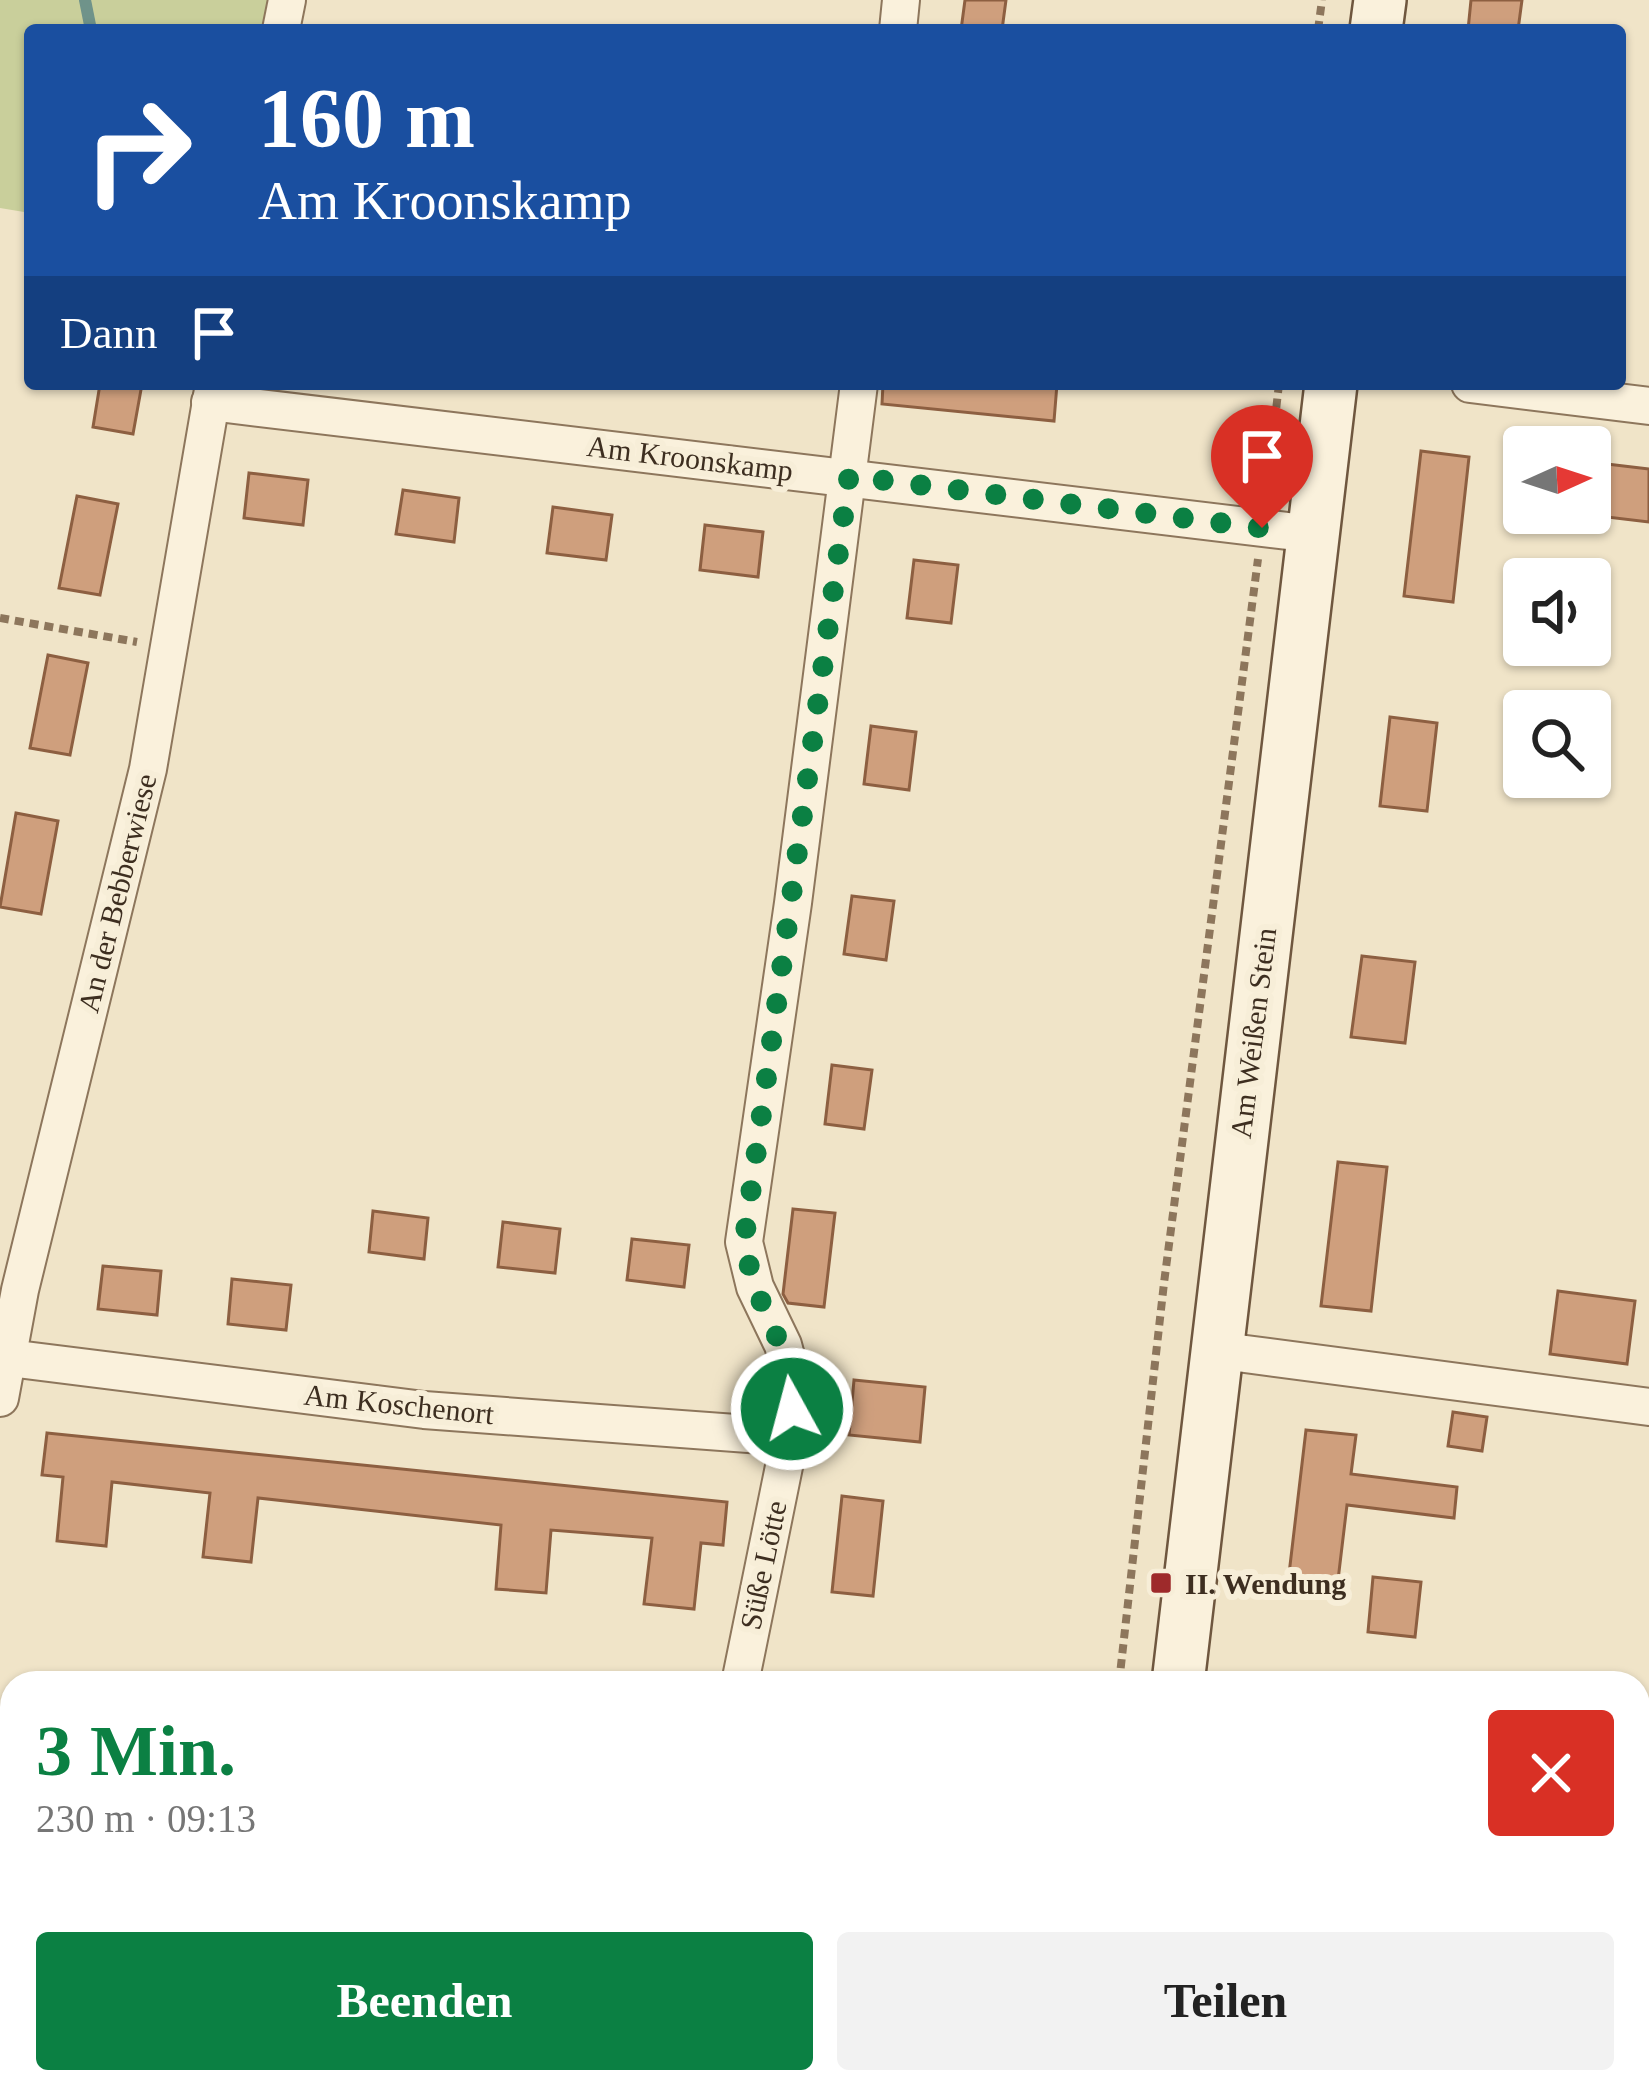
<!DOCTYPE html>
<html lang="de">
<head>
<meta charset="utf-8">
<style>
  :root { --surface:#fff; --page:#f2f2f2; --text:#222; --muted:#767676; --accent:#0b8043 }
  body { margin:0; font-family:"Times New Roman",serif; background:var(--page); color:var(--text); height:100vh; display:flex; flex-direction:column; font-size:45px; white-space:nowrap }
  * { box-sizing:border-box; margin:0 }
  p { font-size:39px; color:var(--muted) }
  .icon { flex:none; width:66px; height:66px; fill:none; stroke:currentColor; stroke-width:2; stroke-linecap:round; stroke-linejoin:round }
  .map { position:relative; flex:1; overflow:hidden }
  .side { position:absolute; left:0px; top:1671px; width:1650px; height:423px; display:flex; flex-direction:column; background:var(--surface); border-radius:36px 36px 0 0; box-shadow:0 3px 9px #0004 }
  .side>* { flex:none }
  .top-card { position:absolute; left:24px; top:24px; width:1602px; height:366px; border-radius:12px; box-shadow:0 3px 9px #0004; background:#1a4fa0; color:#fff; overflow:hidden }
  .needle { width:78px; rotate:87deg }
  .buttons { position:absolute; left:1503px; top:426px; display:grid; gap:24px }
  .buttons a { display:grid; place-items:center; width:108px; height:108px; border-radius:12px; background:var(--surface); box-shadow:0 3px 9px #0004; font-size:60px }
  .pin { position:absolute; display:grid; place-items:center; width:102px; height:102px; color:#fff; margin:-123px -51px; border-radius:50% 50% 50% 0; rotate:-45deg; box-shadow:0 0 12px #0007 }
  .pin .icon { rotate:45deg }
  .me { position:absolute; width:132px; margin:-66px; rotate:353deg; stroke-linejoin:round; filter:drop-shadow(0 0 9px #0008) }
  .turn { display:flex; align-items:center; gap:42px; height:252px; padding:0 36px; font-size:54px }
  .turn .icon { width:156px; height:156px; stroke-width:2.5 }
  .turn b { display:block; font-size:84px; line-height:102px }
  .then { display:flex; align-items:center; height:114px; padding:0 36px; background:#0003; gap:24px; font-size:45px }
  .round { display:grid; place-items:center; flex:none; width:126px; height:126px; border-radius:12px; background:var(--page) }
  .head { display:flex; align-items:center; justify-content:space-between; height:204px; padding:0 36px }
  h1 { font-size:72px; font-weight:700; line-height:90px; color:var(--accent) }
  .primary-button { display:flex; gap:24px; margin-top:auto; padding:24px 36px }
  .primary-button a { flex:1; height:138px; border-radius:12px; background:var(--accent); color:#fff; font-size:48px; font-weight:700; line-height:138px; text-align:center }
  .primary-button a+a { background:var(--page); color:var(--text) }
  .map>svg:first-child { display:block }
  .green { fill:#c9cf9b }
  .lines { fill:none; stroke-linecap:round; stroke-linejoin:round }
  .stream { stroke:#6f938a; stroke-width:12 }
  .building { fill:#cf9f7d; stroke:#8d5f41; stroke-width:3 }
  .street-casing { stroke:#8d765c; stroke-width:40 }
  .secondary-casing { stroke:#6f573f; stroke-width:56 }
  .path { stroke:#8d765c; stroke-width:8; stroke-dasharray:9 6; stroke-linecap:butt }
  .street { stroke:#faf1dc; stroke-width:36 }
  .secondary { stroke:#faf1dc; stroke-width:51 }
  .route { stroke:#0b8043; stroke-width:21; stroke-dasharray:0 37.8 }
  .poi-dot { fill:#9e2a2b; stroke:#f7eed8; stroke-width:4.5 }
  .labels { text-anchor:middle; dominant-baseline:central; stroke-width:12; stroke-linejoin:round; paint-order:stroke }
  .street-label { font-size:30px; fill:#3d2e20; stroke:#f7eed8 }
  .poi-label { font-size:30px; font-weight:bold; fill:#3d2e20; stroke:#f7eed8; text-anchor:start }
</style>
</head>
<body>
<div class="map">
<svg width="1649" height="2093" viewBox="0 0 1649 2093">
  <rect width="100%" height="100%" fill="#f0e4c8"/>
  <polygon class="green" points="0,0 287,0 281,30 30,30 30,213 0,208"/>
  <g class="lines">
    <polyline class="stream" points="85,0 91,30"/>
  </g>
  <g class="building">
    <polygon points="965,0 1006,0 1002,30 961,30"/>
    <polygon points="1471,0 1522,0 1518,30 1468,30"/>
    <polygon points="100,384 142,384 133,434 93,427"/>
    <polygon points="883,384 1057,384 1054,421 882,404"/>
    <polygon points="1421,451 1469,457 1453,602 1404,596"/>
    <polygon points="1590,462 1649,469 1649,522 1590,515"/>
    <polygon points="249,473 308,480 303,525 244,518"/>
    <polygon points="403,490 459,498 454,542 396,534"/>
    <polygon points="77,496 118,504 100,595 59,588"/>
    <polygon points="553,507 612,515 606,560 547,553"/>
    <polygon points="705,525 763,532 758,577 700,570"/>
    <polygon points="914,560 958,565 951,623 907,618"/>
    <polygon points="48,655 88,663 70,755 30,748"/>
    <polygon points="1390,717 1437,723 1427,811 1380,806"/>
    <polygon points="871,726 916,732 909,790 864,784"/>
    <polygon points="16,813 58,821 41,914 0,907"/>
    <polygon points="852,896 894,901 886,960 844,954"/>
    <polygon points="1362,956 1415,962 1405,1043 1351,1037"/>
    <polygon points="832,1065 872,1070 864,1129 825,1124"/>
    <polygon points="1338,1162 1387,1167 1371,1311 1321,1306"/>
    <polygon points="793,1209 835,1213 824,1307 788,1303 783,1294"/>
    <polygon points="373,1211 428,1218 424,1259 369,1252"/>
    <polygon points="503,1222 560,1229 555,1273 498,1267"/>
    <polygon points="632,1239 689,1245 684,1287 627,1280"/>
    <polygon points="103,1266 161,1271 157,1315 98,1309"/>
    <polygon points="232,1279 291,1285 286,1330 228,1324"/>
    <polygon points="1558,1291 1635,1301 1627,1364 1550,1354"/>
    <polygon points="854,1380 925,1387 920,1442 849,1435"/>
    <polygon points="1453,1412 1487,1417 1482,1451 1448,1446"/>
    <polygon points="1306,1430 1356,1435 1351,1474 1457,1487 1454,1518 1347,1505 1338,1580 1289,1574"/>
    <polygon points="47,1433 727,1502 723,1545 701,1543 694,1609 644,1604 652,1538 551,1530 546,1593 496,1589 501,1525 258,1498 251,1562 203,1557 210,1493 112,1482 106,1546 57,1541 63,1477 42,1475"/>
    <polygon points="842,1496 883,1501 873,1596 832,1592"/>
    <polygon points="1373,1577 1421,1582 1415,1637 1368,1632"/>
  </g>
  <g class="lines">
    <defs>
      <g id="street">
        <polyline points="281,30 287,0"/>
        <polyline points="898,30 901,0"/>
        <polyline points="1470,384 1649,406"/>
        <polyline points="210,402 1313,534"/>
        <polyline points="1215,1350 1649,1407"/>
        <polyline points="9,1358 424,1410 790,1437"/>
        <polyline points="0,1398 20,1290 148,769 214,384"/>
        <polyline points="740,1683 790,1437 793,1382 783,1345 755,1287 744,1242 793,903 859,384"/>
        <polyline points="0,1975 12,1976"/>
        <polyline points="689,2093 690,2082"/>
      </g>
      <g id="secondary">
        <polyline points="1376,30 1380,0"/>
        <polyline points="1178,1683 1331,384"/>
        <polyline points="1132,2093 1133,2082"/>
      </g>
    </defs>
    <use href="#street" class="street-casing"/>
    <use href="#secondary" class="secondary-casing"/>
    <g class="path">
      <polyline points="1318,30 1322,0"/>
      <polyline points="1266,497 1279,384"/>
      <polyline points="0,618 137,642"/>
      <polyline points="1119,1683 1164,1283 1258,559"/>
      <polyline points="1074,2093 1075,2082"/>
    </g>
    <use href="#street" class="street"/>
    <use href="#secondary" class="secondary"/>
  </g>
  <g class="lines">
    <path class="route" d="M792 1409C794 1362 773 1332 756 1289 750 1274 748 1257 744 1242L849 476 1262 528"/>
  </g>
  <rect class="poi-dot" x="1149" y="1571" width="24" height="24" rx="6"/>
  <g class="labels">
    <g class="street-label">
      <text transform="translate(690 458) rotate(7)">Am Kroonskamp</text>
      <text transform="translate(117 893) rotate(-76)">An der Bebberwiese</text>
      <text transform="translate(1253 1033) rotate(-83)">Am Weißen Stein</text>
      <text transform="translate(399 1404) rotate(6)">Am Koschenort</text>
      <text transform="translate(763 1565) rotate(-78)">Süße Lötte</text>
    </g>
    <g class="poi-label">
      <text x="1185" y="1583">II. Wendung</text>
    </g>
  </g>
</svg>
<div class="buttons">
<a><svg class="needle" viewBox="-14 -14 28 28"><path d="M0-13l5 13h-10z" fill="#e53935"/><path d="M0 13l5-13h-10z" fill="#767676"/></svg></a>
<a><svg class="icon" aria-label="sound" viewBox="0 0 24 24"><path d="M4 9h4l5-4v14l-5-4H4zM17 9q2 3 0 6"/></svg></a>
<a><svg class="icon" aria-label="search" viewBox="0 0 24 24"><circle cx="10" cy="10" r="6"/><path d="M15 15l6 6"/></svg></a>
</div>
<div class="pin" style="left:1262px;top:528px;background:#d93025"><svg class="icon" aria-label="arrive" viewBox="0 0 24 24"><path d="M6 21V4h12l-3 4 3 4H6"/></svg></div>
<svg class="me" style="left:792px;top:1409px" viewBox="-20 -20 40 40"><circle r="17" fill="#0b8043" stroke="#fff" stroke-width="3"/><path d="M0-11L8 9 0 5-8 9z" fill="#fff"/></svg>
<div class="top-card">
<div class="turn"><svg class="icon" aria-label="right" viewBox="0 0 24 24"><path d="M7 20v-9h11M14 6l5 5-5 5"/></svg><div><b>160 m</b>Am Kroonskamp</div></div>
<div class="then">Dann<svg class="icon" aria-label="arrive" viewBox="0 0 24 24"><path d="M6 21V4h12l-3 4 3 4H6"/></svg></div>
</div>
<section class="side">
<div class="head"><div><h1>3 Min.</h1><p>230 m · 09:13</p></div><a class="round" style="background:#d93025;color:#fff"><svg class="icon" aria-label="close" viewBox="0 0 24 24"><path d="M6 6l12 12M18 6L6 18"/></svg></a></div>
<div class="primary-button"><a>Beenden</a><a>Teilen</a></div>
</section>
</div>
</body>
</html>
